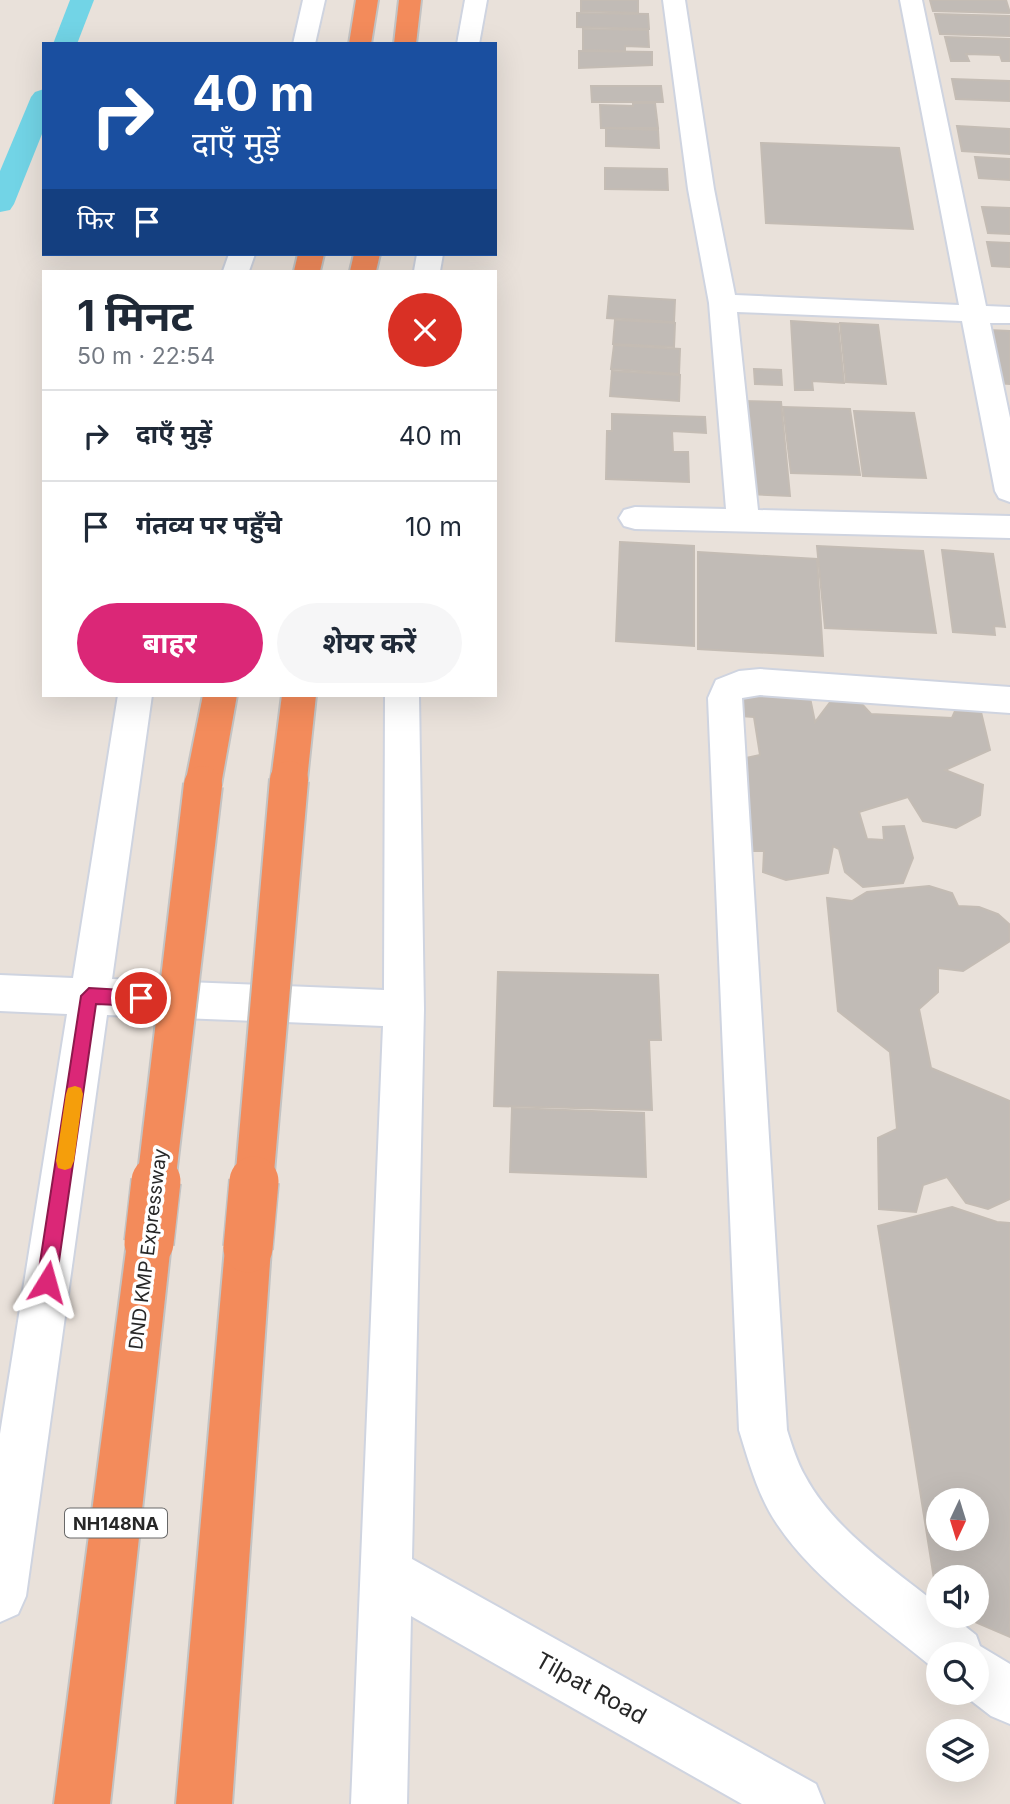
<!DOCTYPE html>
<html lang="hi">
<head>
<meta charset="utf-8">
<style>
  :root { --surface:#fff; --page:#f6f6f7; --text:#1f2937; --muted:#747a83; --line:#e0e1e3; --accent:#db2777 }
  body { margin:0; font-family:Inter,"Noto Sans Devanagari",sans-serif; background:var(--page); color:var(--text); height:100vh; display:flex; flex-direction:column; font-size:26px; white-space:nowrap }
  * { box-sizing:border-box; margin:0 }
  p { font-size:23px; color:var(--muted) }
  .icon { flex:none; width:38px; height:38px; fill:none; stroke:currentColor; stroke-width:2; stroke-linecap:round; stroke-linejoin:round }
  .map { position:relative; flex:1; overflow:hidden }
  .side { position:absolute; left:42px; top:270px; width:455px; height:427px; display:flex; flex-direction:column; background:var(--surface); border-radius:0px; box-shadow:0 7px 28px #0002 }
  .side>* { flex:none }
  .hud { position:absolute; left:42px; top:42px; width:455px; height:214px; border-radius:0px; box-shadow:0 7px 28px #0002; background:#1a4fa0; color:#fff; overflow:hidden }
  .needle { width:46px; rotate:184deg }
  .tools { position:absolute; left:926px; top:1488px; display:grid; gap:14px }
  .tools a { display:grid; place-items:center; width:63px; height:63px; border-radius:50%; background:var(--surface); box-shadow:0 7px 28px #0002; font-size:35px }
  .pin { position:absolute; display:grid; place-items:center; width:60px; height:60px; color:#fff; margin:-30px; border:4px solid #fff; border-radius:50%; box-shadow:0 2px 7px #0007 }
  .me { position:absolute; width:77px; margin:-38px; rotate:8deg; stroke-linejoin:round; filter:drop-shadow(0 0 5px #0008) }
  .turn { display:flex; align-items:center; gap:24px; height:147px; padding:0 35px; font-size:32px }
  .turn .icon { width:91px; height:91px; stroke-width:2.5 }
  .turn b { display:block; font-size:49px; line-height:60px }
  .then { display:flex; align-items:center; height:66px; padding:0 35px; background:#0003; gap:14px; font-size:26px }
  .round { display:grid; place-items:center; flex:none; width:74px; height:74px; border-radius:37px; background:var(--page) }
  .overview { display:flex; align-items:center; justify-content:space-between; height:119px; padding:0 35px }
  h1 { font-size:42px; font-weight:700; line-height:52px }
  .cta { display:flex; gap:14px; margin-top:auto; padding:14px 35px }
  .cta a { flex:1; height:80px; border-radius:42px; background:var(--accent); color:#fff; font-size:28px; font-weight:700; line-height:80px; text-align:center }
  .cta a+a { background:var(--page); color:var(--text) }
  ul { padding:0; list-style:none }
  li { display:flex; align-items:center; gap:21px; height:91px; padding:0 35px; border-top:2px solid var(--line) }
  li div { flex:1 }
  li b { display:block; font-size:26px }
  li em { font-style:normal }
  .map>svg:first-child { display:block }
  .lines { fill:none; stroke-linecap:round; stroke-linejoin:round }
  .canal { fill:#72d4e6; fill-rule:evenodd }
  .building { fill:#c1bbb6; stroke:#c4bcb4; stroke-width:2; fill-rule:evenodd }
  .street-casing { stroke:#cfd4e0; stroke-width:4 }
  .secondary-casing { stroke:#cfd4e0; stroke-width:4 }
  .highway-casing { stroke:#c3c3c3; stroke-width:4 }
  .street { fill:#fff; fill-rule:evenodd }
  .secondary { fill:#fff; fill-rule:evenodd }
  .highway { fill:#f38b5b; fill-rule:evenodd }
  .highway-bridge-far1-casing { stroke:#c3c3c3; stroke-width:42; stroke-linecap:butt }
  .highway-bridge-casing { stroke:#c3c3c3; stroke-width:52; stroke-linecap:butt }
  .highway-bridge-far1 { stroke:#f38b5b; stroke-width:38 }
  .highway-bridge { stroke:#f38b5b; stroke-width:49 }
  .route { fill:#db2777; stroke:#8e194d; stroke-width:2 }
  .slow { fill:#f59e0b }
  .labels { text-anchor:middle; dominant-baseline:central; stroke-width:7; stroke-linejoin:round; paint-order:stroke }
  .shield { fill:#fff; stroke:#686868; stroke-width:2 }
  .shield-label { font-size:18px; font-weight:bold; fill:#272727 }
  .street-label { font-size:19px; fill:#272727; stroke:#fff }
  .near-street-label { font-size:23px; fill:#272727; stroke:#fff }
</style>
</head>
<body>
<div class="map">
<svg width="1010" height="1804" viewBox="0 0 1010 1804">
  <rect width="100%" height="100%" fill="#e9e1da"/>
  <g class="lines">
    <g class="canal">
      <polygon points="70,0 94,0 77,44 53,44"/>
      <polygon points="44,89 44,129 14,204 10,210 0,212 0,171 31,97 35,92"/>
    </g>
  </g>
  <g class="building">
    <polygon points="581,0 638,0 638,13 581,11"/>
    <polygon points="930,0 1006,0 1010,13 933,11"/>
    <polygon points="577,13 648,14 649,29 577,27"/>
    <polygon points="935,14 1010,16 1010,36 940,34"/>
    <polygon points="583,29 648,30 649,47 625,46 625,51 583,50"/>
    <polygon points="945,37 1010,39 1010,61 1002,61 1000,55 966,54 969,61 951,61"/>
    <polygon points="579,51 652,52 652,65 579,68"/>
    <polygon points="952,79 1010,81 1010,101 956,99"/>
    <polygon points="591,86 661,86 663,102 592,102"/>
    <polygon points="633,103 655,103 658,128 601,128 600,105 633,106"/>
    <polygon points="957,126 1010,129 1010,154 962,151"/>
    <polygon points="606,128 658,130 659,148 606,146"/>
    <polygon points="761,143 899,148 913,229 766,223"/>
    <polygon points="975,157 1010,159 1010,180 979,178"/>
    <polygon points="605,168 667,169 668,190 605,189"/>
    <polygon points="982,207 1010,208 1010,234 988,233"/>
    <polygon points="987,242 1010,243 1010,267 992,266"/>
    <polygon points="609,296 675,300 674,322 607,318"/>
    <polygon points="615,320 675,323 674,347 613,344"/>
    <polygon points="791,321 838,324 844,383 812,381 813,390 795,390"/>
    <polygon points="840,323 878,325 886,384 846,382"/>
    <polygon points="988,330 1010,331 1010,384 996,383"/>
    <polygon points="614,345 680,349 679,374 611,369"/>
    <polygon points="754,369 781,370 782,385 755,384"/>
    <polygon points="612,371 680,375 679,401 610,396"/>
    <polygon points="742,401 781,402 790,496 748,494"/>
    <polygon points="783,407 850,409 860,475 791,473"/>
    <polygon points="854,411 914,413 926,478 863,476"/>
    <polygon points="612,414 705,417 706,433 672,431 673,452 688,452 689,482 606,479 607,431 612,431"/>
    <polygon points="620,542 694,546 694,646 616,641"/>
    <polygon points="817,546 923,551 936,633 825,628"/>
    <polygon points="942,550 993,554 1005,627 994,626 995,635 953,632"/>
    <polygon points="698,552 817,559 823,656 698,649"/>
    <polygon points="740,693 809,693 815,722 831,701 860,702 871,714 952,718 955,711 981,712 990,750 945,770 983,785 980,815 956,828 923,821 908,797 859,812 867,839 884,840 883,827 904,826 913,858 903,883 863,887 845,872 839,849 833,846 828,873 786,880 763,872 764,851 746,851 741,759 760,755 754,717 741,716"/>
    <polygon points="929,886 952,893 958,906 979,907 998,914 1009,924 1010,941 963,971 938,968 938,992 919,1009 931,1068 1010,1101 1010,1199 988,1209 966,1203 947,1177 923,1185 916,1212 879,1209 878,1138 897,1129 890,1052 838,1011 827,898 852,901 867,892"/>
    <polygon points="498,972 658,975 661,1040 649,1040 652,1110 494,1106"/>
    <polygon points="512,1108 644,1113 646,1177 510,1172"/>
    <path d="M952 1207 997 1222 1010 1223V1637L959 1615H976V1577H938V1604L878 1226ZM938 1500H976V1538H938Z"/>
  </g>
  <g class="lines">
    <defs>
      <g id="street">
        <polygon points="663,0 685,0 714,189 735,295 959,305 900,0 922,0 986,306 1010,307 1010,323 990,323 1010,418 1010,502 999,498 995,491 962,321 737,312 758,510 1010,516 1010,538 635,529 624,526 619,518 624,510 635,507 726,509 709,303 688,189"/>
        <path d="M760 669 1010 687V713L760 695 742 698 787 1430C792 1446 797 1462 805 1476 833 1529 892 1568 938 1605V1615H951L976 1635 980 1646 1010 1664V1724L991 1716 960 1692H976V1654H938V1672C884 1626 817 1584 777 1524 758 1496 749 1462 739 1430L708 698 716 680 739 671Z"/>
      </g>
      <g id="secondary">
        <polygon points="303,0 325,0 315,44 293,44"/>
        <polygon points="465,0 487,0 479,44 457,44"/>
        <polygon points="229,254 255,254 249,271 223,271"/>
        <polygon points="417,254 443,254 440,271 414,271"/>
        <polygon points="118,695 152,695 112,979 384,990 385,695 419,695 424,1009 412,1559 816,1784 824,1804 742,1804 411,1616 407,1804 351,1804 383,1026 107,1015 26,1596 18,1614 0,1622 0,1434 67,1014 0,1011 0,975 73,978"/>
      </g>
      <g id="highway">
        <polygon points="356,0 378,0 371,44 349,44"/>
        <polygon points="399,0 421,0 416,44 394,44"/>
        <polygon points="298,254 324,254 320,271 294,271"/>
        <polygon points="354,254 380,254 376,271 350,271"/>
        <polygon points="203,695 237,695 221,785 216,795 203,800 190,795 185,785"/>
        <polygon points="282,695 316,695 307,780 302,790 289,795 276,790 271,780"/>
        <polygon points="149,1221 165,1227 171,1243 110,1804 54,1804 127,1243 133,1227"/>
        <polygon points="248,1225 264,1232 271,1248 232,1804 176,1804 225,1248 232,1232"/>
      </g>
    </defs>
    <use href="#street" class="street-casing"/>
    <use href="#secondary" class="secondary-casing"/>
    <use href="#highway" class="highway-casing"/>
    <use href="#street" class="street"/>
    <use href="#secondary" class="secondary"/>
    <use href="#highway" class="highway"/>
    <defs>
      <g id="highway-bridge-far1">
        <polyline points="156,1183 203,785"/>
        <polyline points="254,1183 289,780"/>
      </g>
      <g id="highway-bridge">
        <polyline points="149,1243 156,1181"/>
        <polyline points="248,1248 254,1181"/>
      </g>
    </defs>
    <use href="#highway-bridge-far1" class="highway-bridge-far1-casing"/>
    <use href="#highway-bridge" class="highway-bridge-casing"/>
    <use href="#highway-bridge-far1" class="highway-bridge-far1"/>
    <use href="#highway-bridge" class="highway-bridge"/>
  </g>
  <polygon class="route" points="89,988 141,991 150,998 141,1006 96,1004 56,1282 54,1288 47,1291 40,1288 37,1282 81,996"/>
  <polygon class="slow" points="75,1086 81,1088 83,1094 74,1161 71,1168 65,1170 58,1168 56,1161 66,1094 68,1088"/>
  <g class="labels">
    <rect class="shield" x="65" y="1508.5" width="102" height="29" rx="5"/>
    <g class="shield-label">
      <text x="116" y="1523">NH148NA</text>
    </g>
    <g class="street-label">
      <text transform="translate(148 1249) rotate(-83)">DND KMP Expressway</text>
    </g>
    <g class="near-street-label">
      <text transform="translate(591 1688) rotate(29)">Tilpat Road</text>
    </g>
  </g>
</svg>
<div class="tools">
<a><svg class="needle" viewBox="-14 -14 28 28"><path d="M0-13l5 13h-10z" fill="#e53935"/><path d="M0 13l5-13h-10z" fill="#747a83"/></svg></a>
<a><svg class="icon" aria-label="sound" viewBox="0 0 24 24"><path d="M4 9h4l5-4v14l-5-4H4zM17 9q2 3 0 6"/></svg></a>
<a><svg class="icon" aria-label="search" viewBox="0 0 24 24"><circle cx="10" cy="10" r="6"/><path d="M15 15l6 6"/></svg></a>
<a><svg class="icon" aria-label="layers" viewBox="0 0 24 24"><path d="M12 4l9 5-9 5-9-5zM3 14l9 5 9-5"/></svg></a>
</div>
<div class="pin" style="left:141px;top:998px;background:#d93025"><svg class="icon" aria-label="arrive" viewBox="0 0 24 24"><path d="M6 21V4h12l-3 4 3 4H6"/></svg></div>
<svg class="me" style="left:47px;top:1282px" viewBox="-20 -20 40 40"><path d="M0-17L14 15 0 8-14 15z" fill="#db2777" stroke="#fff" stroke-width="4"/></svg>
<div class="hud">
<div class="turn"><svg class="icon" aria-label="right" viewBox="0 0 24 24"><path d="M7 20v-9h11M14 6l5 5-5 5"/></svg><div><b>40 m</b>दाएँ मुड़ें</div></div>
<div class="then">फिर<svg class="icon" aria-label="arrive" viewBox="0 0 24 24"><path d="M6 21V4h12l-3 4 3 4H6"/></svg></div>
</div>
<section class="side">
<div class="overview"><div><h1>1 मिनट</h1><p>50 m · 22:54</p></div><a class="round" style="background:#d93025;color:#fff"><svg class="icon" aria-label="close" viewBox="0 0 24 24"><path d="M6 6l12 12M18 6L6 18"/></svg></a></div>
<ul>
<li><svg class="icon" aria-label="right" viewBox="0 0 24 24"><path d="M7 20v-9h11M14 6l5 5-5 5"/></svg><div><b>दाएँ मुड़ें</b></div><em>40 m</em></li>
<li><svg class="icon" aria-label="arrive" viewBox="0 0 24 24"><path d="M6 21V4h12l-3 4 3 4H6"/></svg><div><b>गंतव्य पर पहुँचे</b></div><em>10 m</em></li>
</ul>
<div class="cta"><a>बाहर</a><a>शेयर करें</a></div>
</section>
</div>
</body>
</html>
